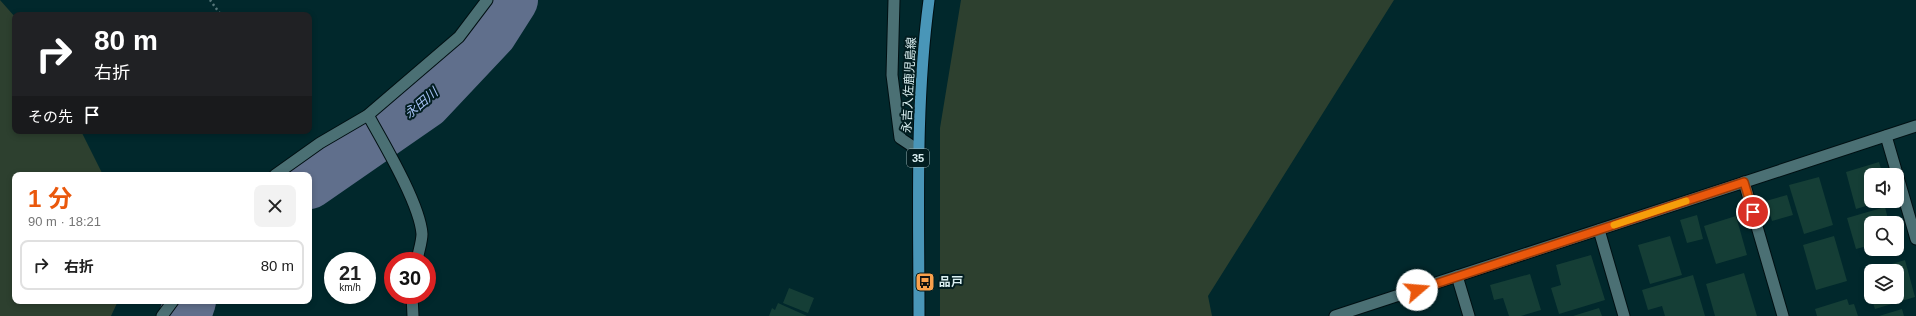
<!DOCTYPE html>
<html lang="ja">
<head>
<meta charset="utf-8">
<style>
  :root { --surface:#fff; --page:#f2f2f2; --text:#222; --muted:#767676; --line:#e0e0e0; --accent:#ea580c }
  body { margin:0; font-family:Arial,"Noto Sans JP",sans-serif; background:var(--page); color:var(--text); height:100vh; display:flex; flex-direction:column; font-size:15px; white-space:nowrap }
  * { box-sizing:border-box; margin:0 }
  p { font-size:13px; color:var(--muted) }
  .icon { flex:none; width:22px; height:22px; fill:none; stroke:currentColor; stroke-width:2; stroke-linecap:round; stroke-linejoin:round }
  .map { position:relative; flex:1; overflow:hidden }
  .sheet { position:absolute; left:12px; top:172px; width:300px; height:132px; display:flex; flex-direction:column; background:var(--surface); border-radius:8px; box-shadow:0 2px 6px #0003 }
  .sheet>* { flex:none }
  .guide { position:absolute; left:12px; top:12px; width:300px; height:122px; border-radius:8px; box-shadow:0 2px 6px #0003; background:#202124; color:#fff; overflow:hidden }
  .controls { position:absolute; left:1864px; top:168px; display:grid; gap:8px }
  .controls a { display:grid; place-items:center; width:40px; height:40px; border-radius:8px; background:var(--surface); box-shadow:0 2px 6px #0003; font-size:20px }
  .speed { position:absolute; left:324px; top:252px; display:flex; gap:8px; font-size:20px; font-weight:700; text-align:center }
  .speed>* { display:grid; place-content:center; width:52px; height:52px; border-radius:50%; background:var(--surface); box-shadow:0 2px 6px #0003; line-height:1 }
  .speed small { font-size:10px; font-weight:400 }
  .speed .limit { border:6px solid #d22; background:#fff; color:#111 }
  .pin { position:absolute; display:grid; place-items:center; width:34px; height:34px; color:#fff; margin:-17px; border:2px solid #fff; border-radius:50%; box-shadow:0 1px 4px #0007 }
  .me { position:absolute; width:44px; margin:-22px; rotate:72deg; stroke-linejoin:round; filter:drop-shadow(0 0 3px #0008) }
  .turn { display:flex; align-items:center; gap:14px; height:84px; padding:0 16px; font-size:18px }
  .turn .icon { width:52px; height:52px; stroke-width:2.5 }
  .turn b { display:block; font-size:28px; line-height:34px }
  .then { display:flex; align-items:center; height:38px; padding:0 16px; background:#0003; gap:8px; font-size:15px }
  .round { display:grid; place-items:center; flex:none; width:42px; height:42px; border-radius:8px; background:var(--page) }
  .headline { display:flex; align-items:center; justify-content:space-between; height:68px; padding:0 16px }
  h1 { font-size:24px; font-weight:700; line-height:30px; color:var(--accent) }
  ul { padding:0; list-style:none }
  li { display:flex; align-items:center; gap:12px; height:50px; margin:0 8px 6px; padding:0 8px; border:2px solid var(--line); border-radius:8px }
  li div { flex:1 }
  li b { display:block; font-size:15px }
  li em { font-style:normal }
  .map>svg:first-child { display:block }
  .green { fill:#2d402f }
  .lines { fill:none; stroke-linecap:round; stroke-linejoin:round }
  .river { stroke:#606f8c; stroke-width:52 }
  .building { fill:#153e36 }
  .minor-casing { stroke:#000f12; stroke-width:13 }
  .primary-casing { stroke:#000f12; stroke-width:13 }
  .path { stroke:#58787b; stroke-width:2.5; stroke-dasharray:2 3; stroke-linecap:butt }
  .minor { stroke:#4b7074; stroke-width:11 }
  .primary { stroke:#4996b8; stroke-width:11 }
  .route-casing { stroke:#983908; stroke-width:10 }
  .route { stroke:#ea580c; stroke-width:7 }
  .slow { stroke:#f59e0b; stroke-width:7 }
  .labels { text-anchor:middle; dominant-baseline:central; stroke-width:4; stroke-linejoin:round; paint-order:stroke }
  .shield { fill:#021d20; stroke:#9bb1b3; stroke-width:1 }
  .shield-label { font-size:11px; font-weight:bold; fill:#dcf0f2 }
  .street-label { font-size:12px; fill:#dcf0f2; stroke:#021d20 }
  .poi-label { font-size:12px; font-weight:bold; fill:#dcf0f2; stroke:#021d20; text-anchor:start }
  .water-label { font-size:13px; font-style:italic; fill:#a6c1f4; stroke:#021d20 }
</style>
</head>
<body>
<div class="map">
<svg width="1916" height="316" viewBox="0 0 1916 316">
  <rect width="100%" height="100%" fill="#01282c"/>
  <g class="green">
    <polygon points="0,0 15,17 15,131 81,131 103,175 15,175 15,301 118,301 111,316 0,316"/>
    <polygon points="961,0 1394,0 1208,296 1212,316 940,316 940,128"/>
  </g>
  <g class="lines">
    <g class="river">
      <polyline points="309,183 426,102 491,33 512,0"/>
      <polyline points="185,316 190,301"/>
    </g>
  </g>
  <g class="building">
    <polygon points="1879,162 1883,175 1871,175 1871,201 1883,201 1856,209 1846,172"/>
    <polygon points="1819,177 1833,225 1804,234 1789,185"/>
    <polygon points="1787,195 1793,215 1772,221 1766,201"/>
    <polygon points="1885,207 1889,223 1871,223 1871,245 1856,249 1847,218"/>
    <polygon points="1697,215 1703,239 1687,243 1680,220"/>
    <polygon points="1736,216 1747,255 1716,264 1704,226"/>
    <polygon points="1670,236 1682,275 1650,284 1638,245"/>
    <polygon points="1834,236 1847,281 1816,290 1803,245"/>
    <polygon points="1591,255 1605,300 1559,314 1551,288 1561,285 1556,265"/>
    <polygon points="1905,260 1915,297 1875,309 1871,297 1897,297 1897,271 1871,271 1871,294 1864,272"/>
    <polygon points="1744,273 1757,316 1715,316 1706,284"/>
    <polygon points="1530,274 1541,310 1521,316 1509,316 1503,298 1494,300 1490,285"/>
    <polygon points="1693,275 1705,316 1665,316 1662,306 1648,310 1642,290"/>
    <polygon points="789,288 814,298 808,313 783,303"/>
    <polygon points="1847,299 1849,305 1854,304 1858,316 1817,316 1815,309"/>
    <polygon points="778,303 807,316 769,316 772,308 775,310"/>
    <polygon points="1599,308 1602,316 1573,316"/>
    <polygon points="1902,309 1904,316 1879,316"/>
  </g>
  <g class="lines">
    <defs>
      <g id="minor">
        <polyline points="894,0 892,75 900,138 918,150"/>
        <path d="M368 115C383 142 420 204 422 234 422 242 418 253 417 261"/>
        <polyline points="1886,136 1916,239"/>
        <polyline points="275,175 320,143 368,115 459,37 487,0"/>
        <polyline points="1744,182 1783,316"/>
        <polyline points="1599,230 1624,316"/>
        <polyline points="1457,276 1469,316"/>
        <polyline points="412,295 413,316"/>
        <polyline points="162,316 173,301"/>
        <polyline points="1335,316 1916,126"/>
      </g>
      <path id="primary" d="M919 316C919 211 915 105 929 0"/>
    </defs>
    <use href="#minor" class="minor-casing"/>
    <use href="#primary" class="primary-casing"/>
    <polyline class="path" points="210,0 221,15"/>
    <use href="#minor" class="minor"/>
    <use href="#primary" class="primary"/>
  </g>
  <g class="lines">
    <defs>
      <polyline id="route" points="1417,290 1744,182 1753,212"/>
    </defs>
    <use href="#route" class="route-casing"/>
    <use href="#route" class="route"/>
    <polyline class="slow" points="1614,225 1686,201"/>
  </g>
  <defs>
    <symbol id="bus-square" viewBox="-11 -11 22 22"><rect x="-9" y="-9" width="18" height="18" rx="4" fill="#f9a04c" stroke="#021d20"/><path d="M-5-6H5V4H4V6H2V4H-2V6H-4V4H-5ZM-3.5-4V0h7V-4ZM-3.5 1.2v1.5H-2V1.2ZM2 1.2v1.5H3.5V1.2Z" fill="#111"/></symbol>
  </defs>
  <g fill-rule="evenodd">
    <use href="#bus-square" x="914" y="271" width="22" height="22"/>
  </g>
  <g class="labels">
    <rect class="shield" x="907" y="149" width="22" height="18" rx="3"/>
    <g class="shield-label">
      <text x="918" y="158">35</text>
    </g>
    <g class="street-label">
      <text transform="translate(909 85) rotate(-87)">永吉入佐鹿児島線</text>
    </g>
    <g class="poi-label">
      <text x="939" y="282">品戸</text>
    </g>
    <g class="water-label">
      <text transform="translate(421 103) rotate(-40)">永田川</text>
    </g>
  </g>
</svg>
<div class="controls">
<a><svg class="icon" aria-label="sound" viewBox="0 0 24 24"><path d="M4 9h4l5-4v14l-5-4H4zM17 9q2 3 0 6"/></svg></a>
<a><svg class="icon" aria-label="search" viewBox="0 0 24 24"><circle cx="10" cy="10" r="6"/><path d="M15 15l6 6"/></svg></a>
<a><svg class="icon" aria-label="layers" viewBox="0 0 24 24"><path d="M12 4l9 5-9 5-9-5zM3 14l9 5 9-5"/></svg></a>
</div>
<div class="speed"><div>21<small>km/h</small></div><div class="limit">30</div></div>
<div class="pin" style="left:1753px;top:212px;background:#d93025"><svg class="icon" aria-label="arrive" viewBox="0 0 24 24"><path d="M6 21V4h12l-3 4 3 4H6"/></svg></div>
<svg class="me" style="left:1417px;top:290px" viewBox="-20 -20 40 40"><circle r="19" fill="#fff"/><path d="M0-13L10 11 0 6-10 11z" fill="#ea580c"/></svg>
<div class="guide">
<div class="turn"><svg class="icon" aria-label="right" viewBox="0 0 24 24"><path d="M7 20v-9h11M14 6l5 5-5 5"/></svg><div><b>80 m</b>右折</div></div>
<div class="then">その先<svg class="icon" aria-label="arrive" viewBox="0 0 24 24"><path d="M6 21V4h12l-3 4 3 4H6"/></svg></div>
</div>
<section class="sheet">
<div class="headline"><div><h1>1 分</h1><p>90 m · 18:21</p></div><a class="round"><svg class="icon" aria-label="close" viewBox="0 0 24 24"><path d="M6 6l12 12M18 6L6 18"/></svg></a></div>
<ul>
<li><svg class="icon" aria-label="right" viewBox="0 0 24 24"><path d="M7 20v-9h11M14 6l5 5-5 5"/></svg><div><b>右折</b></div><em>80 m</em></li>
</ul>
</section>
</div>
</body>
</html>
